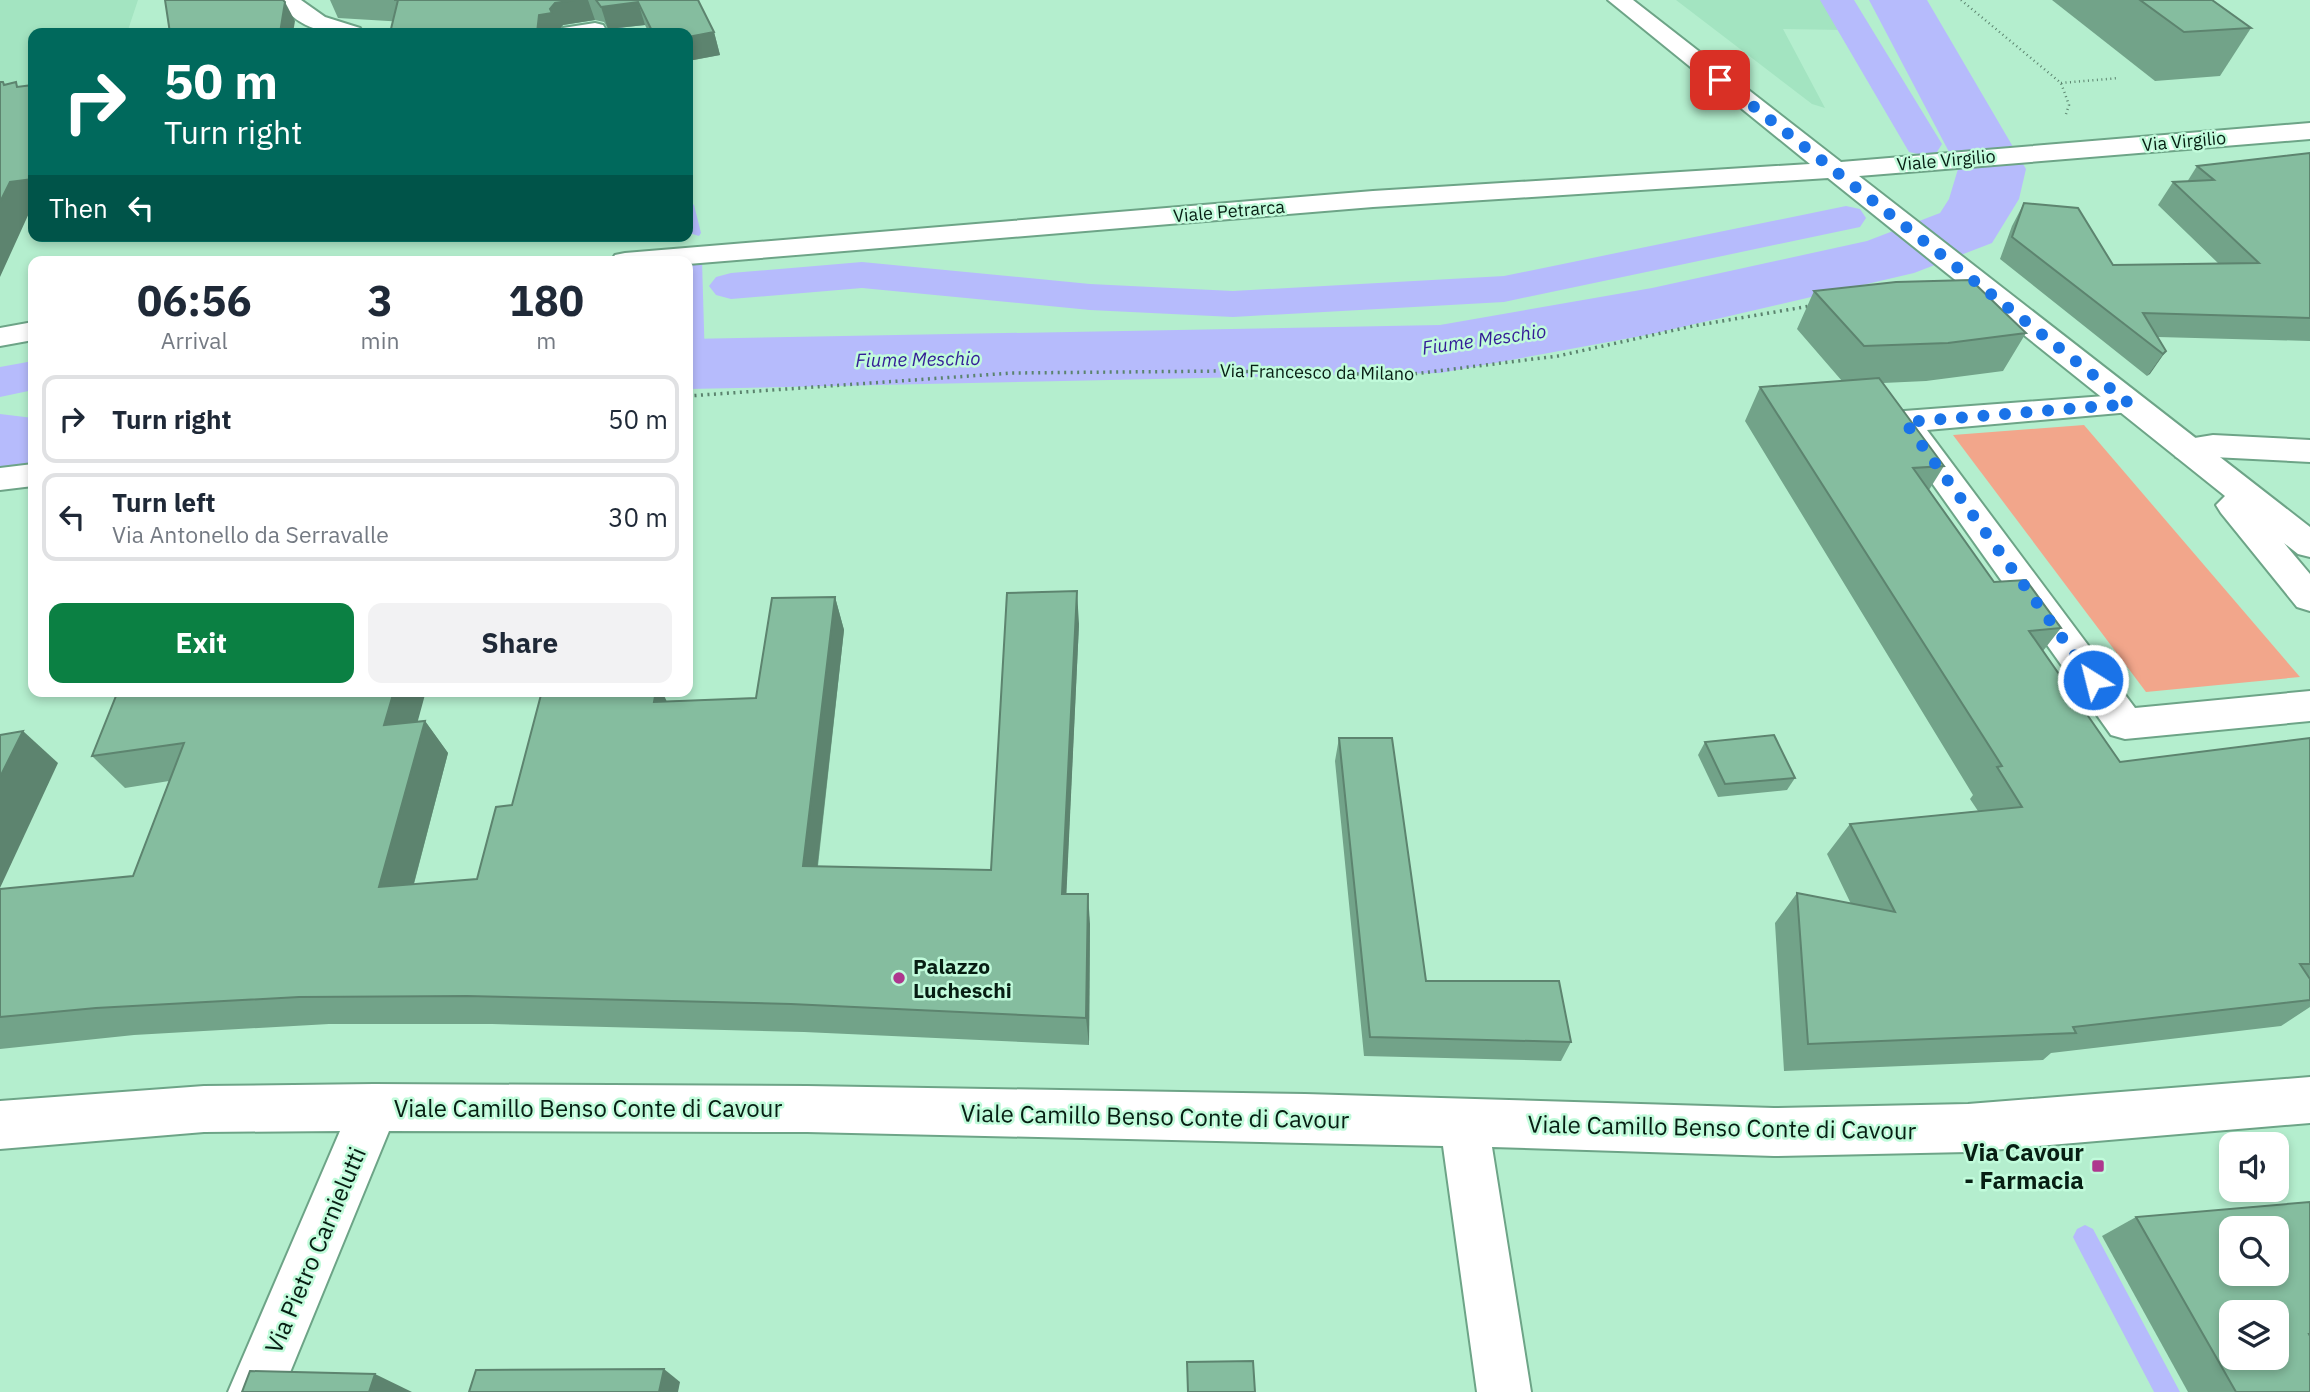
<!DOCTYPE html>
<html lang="en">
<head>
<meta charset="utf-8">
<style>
  :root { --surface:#fff; --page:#f2f2f3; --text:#1f2937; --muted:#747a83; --line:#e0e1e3; --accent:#0b8043 }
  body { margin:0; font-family:"IBM Plex Sans",sans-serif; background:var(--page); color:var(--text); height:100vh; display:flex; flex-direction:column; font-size:26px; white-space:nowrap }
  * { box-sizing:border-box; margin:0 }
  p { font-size:23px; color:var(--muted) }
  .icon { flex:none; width:38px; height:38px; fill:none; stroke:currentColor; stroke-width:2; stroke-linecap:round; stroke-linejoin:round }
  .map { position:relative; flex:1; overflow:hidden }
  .details { position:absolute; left:28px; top:256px; width:665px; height:441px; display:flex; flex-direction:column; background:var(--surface); border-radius:14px; box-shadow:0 4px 10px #0003 }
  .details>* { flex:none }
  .hud { position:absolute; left:28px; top:28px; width:665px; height:214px; border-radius:14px; box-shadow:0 4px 10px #0003; background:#00695c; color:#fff; overflow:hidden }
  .controls { position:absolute; left:2219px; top:1132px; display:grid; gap:14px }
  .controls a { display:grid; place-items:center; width:70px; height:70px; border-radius:14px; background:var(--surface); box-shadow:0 4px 10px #0003; font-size:35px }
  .pin { position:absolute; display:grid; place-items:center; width:60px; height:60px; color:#fff; margin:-30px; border-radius:14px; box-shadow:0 4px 10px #0006 }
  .me { position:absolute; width:77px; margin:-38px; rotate:324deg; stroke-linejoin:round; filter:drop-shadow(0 0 5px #0008) }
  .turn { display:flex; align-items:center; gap:24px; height:147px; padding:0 21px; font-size:32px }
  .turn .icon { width:91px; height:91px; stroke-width:2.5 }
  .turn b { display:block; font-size:49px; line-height:60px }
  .then { display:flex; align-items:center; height:66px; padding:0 21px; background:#0003; gap:14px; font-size:26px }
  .eta { display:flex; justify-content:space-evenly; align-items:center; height:119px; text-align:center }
  .eta b { font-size:42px; font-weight:800; line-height:49px }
  .action { display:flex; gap:14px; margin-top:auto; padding:14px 21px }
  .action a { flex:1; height:80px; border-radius:14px; background:var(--accent); color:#fff; font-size:28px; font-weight:800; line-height:80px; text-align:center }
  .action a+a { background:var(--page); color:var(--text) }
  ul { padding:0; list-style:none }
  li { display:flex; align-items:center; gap:21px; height:88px; margin:0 14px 10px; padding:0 7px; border:4px solid var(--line); border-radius:14px }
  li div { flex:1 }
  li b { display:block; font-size:26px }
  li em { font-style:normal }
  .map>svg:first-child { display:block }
  .built { fill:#a3e4c1 }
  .green { fill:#f2a68b }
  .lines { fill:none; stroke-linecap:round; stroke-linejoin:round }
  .stream { fill:#b6bbfc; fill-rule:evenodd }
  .canal { fill:#b6bbfc; fill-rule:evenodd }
  .river { fill:#b6bbfc; fill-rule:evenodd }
  .street-casing { stroke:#6da487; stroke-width:4 }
  .secondary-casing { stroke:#6da487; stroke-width:4 }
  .path-far1 { stroke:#5b836e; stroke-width:2.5; stroke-dasharray:1 3.5; stroke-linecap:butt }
  .path { stroke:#5b836e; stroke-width:3.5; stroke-dasharray:2 4.5; stroke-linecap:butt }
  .street { fill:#fff; fill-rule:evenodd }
  .secondary { fill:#fff; fill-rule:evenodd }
  .wall { fill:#72a389 }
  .shaded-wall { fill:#5d846f }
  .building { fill:#85bd9f; stroke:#5d846f; stroke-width:2; fill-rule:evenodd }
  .route { stroke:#1a73e8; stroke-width:12; stroke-dasharray:0 21.6 }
  .poi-dot { fill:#ae378e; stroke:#c1fbdb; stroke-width:2.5 }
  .labels { text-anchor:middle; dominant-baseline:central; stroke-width:5; stroke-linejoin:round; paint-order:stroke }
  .far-street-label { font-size:18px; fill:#071e13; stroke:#c1fbdb }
  .far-water-label { font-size:19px; font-style:italic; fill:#341d97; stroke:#c1fbdb }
  .poi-label { font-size:21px; font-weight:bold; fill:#071e13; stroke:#c1fbdb; text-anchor:start }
  .near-street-label { font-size:24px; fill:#071e13; stroke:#c1fbdb }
  .near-poi-label { font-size:24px; font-weight:bold; fill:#071e13; stroke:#c1fbdb; text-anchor:end }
</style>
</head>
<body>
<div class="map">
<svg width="2310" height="1392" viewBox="0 0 2310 1392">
  <rect width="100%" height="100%" fill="#b4eece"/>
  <g class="built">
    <polygon points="0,0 138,0 127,33 33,33 33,105 0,110"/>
    <polygon points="1676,0 1827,0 1845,30 1783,29 1825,108 1812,104"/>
  </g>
  <polygon class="green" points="2084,425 2300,677 2146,692 1953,435"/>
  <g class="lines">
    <g class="stream">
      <polygon points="608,0 618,0 624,33 614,33"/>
      <polygon points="688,201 694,205 701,233 699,236 689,233"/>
      <polygon points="696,256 702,260 705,363 698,367 691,363 690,260"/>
      <polygon points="2085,1225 2093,1229 2180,1392 2154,1392 2077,1245 2073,1237 2077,1229"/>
    </g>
    <g class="canal">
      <polygon points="1820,0 1854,0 1942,144 1937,152 1923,155 1909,152"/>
      <polygon points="1846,206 1860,209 1866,218 1860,227 1504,302 1233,317 1090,310 862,288 731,299 716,295 709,286 716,277 731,273 862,262 1090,284 1233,291 1504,276"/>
      <polygon points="33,361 33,390 0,397 0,367"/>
    </g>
    <g class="river">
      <polygon points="1869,0 1927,0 2026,169 2019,199 1992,243 1914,273 1652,334 1440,373 688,389 688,339 1440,325 1652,288 1867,241 1940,213 1949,199 1958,169"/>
      <polygon points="0,414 33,418 33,474 0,470"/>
    </g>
    <defs>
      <g id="street">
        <path d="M278 0H301L325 17 360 28 363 33C329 35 299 31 278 0Z"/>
        <polygon points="595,23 603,25 606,30 604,33 560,33 563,28"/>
        <polygon points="2131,394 2142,397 2147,404 2142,411 1927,430 2135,708 2310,691 2310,721 2125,739 2111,735 1888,421 1893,414 1904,411"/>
        <polygon points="2213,435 2310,440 2310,462 2213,457 2188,460 2176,457 2172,449 2176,441"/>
        <polygon points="33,464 33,486 0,490 0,468"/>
        <polygon points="2310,1077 2310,1123 1968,1152 1774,1156 1492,1147 1531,1392 1477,1392 1443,1146 807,1132 389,1131 282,1392 228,1392 340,1131 204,1132 0,1149 0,1101 204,1086 374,1084 807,1086 1305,1094 1774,1108 1968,1104"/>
      </g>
      <g id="secondary">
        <polygon points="1608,0 1633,0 1841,162 2310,123 2310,139 1859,176 2310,527 2310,557 2298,554 2284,543 2310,574 2310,611 2297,607 2221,513 2216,505 2225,496 1828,178 1373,207 688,264 688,261 611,261 615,255 625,253 1373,191 1810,164"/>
        <polygon points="33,322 33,340 0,346 0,328"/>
      </g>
    </defs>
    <use href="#street" class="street-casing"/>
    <use href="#secondary" class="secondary-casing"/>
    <g class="path-far1">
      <polyline points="1961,0 2061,83 2069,105 2066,114"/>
      <polyline points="2061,83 2119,78"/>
    </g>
    <polyline class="path" points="688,396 1012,373 1225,371 1405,375 1558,356 1693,326 1810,306"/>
    <use href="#street" class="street"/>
    <use href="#secondary" class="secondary"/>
  </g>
  <g class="wall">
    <polygon points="330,0 698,0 714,32 720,55 688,61 688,33 649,33 645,25 608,29 604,22 595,20 563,25 558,31 338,18"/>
    <polygon points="2052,0 2212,0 2251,28 2220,76 2155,81"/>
    <polygon points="2310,153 2310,341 2158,337 2166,351 2147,376 2000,259 2012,226 2024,203 2113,265 2219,264 2158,205 2173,182 2187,182 2197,166"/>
    <polygon points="1814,291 2026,333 2003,371 1926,381 1883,383 1944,466 1929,490 1994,582 2061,628 2043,651 2120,762 2310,738 2310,1007 2281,1026 2051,1053 2043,1060 1784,1071 1775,923 1797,893 1851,904 1827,854 1850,824 1978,811 1970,799 1973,795 1745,421 1760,387 1842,381 1797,329"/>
    <polygon points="835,597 844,630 818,866 991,870 1079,624 1066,894 1090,924 1089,1045 804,1032 492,1024 329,1024 134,1035 0,1049 0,889 133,876 169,781 125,788 92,756 118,691 418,722 425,721 448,753 414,884 477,879 512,805 666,701 756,698"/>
    <polygon points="1339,738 1426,981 1571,1042 1561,1061 1364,1056 1335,761"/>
    <polygon points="1705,742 1795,778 1787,790 1718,797 1698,755"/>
    <polygon points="2310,1202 2310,1392 2188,1392 2102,1236 2136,1217"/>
  </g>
  <g class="shaded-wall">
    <polygon points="575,0 588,0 595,20 563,25 558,31 559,33 537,33 539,15 550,9 555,3"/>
    <polygon points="285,2 295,21 293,33 280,33"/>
    <polygon points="638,2 645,25 608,29 601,7"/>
    <polygon points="714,32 720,55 688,61 688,37"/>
    <polygon points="33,179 33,210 30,211 0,277 0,202 10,182"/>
    <polygon points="2166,351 2150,374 2147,376 2163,354"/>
    <polygon points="1077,591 1079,624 1065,924 1062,894"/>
    <polygon points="835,597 844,630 814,896 803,866"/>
    <polygon points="394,691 426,691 408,757 384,725"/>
    <polygon points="656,691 662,691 673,715 654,702"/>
    <polygon points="425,721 448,753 405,917 379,887"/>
    <polygon points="23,731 58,763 0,888 0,777"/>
    <polygon points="1088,894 1090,924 1089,1045 1086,1018"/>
    <polygon points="664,1369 680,1382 678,1392 659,1392"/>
    <polygon points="375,1374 412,1392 369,1392"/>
  </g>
  <g class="building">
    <polygon points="165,0 283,0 285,2 280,33 170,33"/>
    <polygon points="394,0 575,0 555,3 550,9 552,13 539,15 537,33 390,33 398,0"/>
    <polygon points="596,0 698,0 714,32 688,37 688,33 653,33 638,2 601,7"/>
    <polygon points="2140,0 2212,0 2251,28 2184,32"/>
    <polygon points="0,82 3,82 4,85 16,82 17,87 33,85 33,179 10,182 0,202"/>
    <polygon points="2310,153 2310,318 2143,313 2166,351 2163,354 2012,237 2024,203 2078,208 2113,265 2259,263 2173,182 2214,180 2197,166"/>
    <polygon points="1971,280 2026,333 1948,343 1864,346 1814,291 1896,282"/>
    <polygon points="1879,378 1944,466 1913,468 1994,582 2026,580 2061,628 2029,631 2120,762 2310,738 2310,964 2300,964 2310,979 2310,1000 2073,1027 2076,1033 1808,1044 1797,893 1895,912 1850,824 2022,807 1997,767 2002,766 1760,387"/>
    <polygon points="1077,591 1062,894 1088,894 1086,1018 791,1004 467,996 299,997 96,1008 0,1017 0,889 133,876 184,743 92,756 118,691 394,691 384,725 425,721 379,887 477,879 496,807 512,805 542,691 656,691 654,702 756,698 772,598 835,597 803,866 991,870 1007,593"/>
    <polygon points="23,731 0,777 0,735"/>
    <polygon points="1774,735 1795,778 1725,784 1705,742"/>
    <polygon points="1339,738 1392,738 1426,981 1559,981 1571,1042 1370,1037"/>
    <path d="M2310 1202V1334H2309L2310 1336V1392H2236L2136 1217ZM2231 1228H2277V1274H2231ZM2231 1312H2277V1358H2231Z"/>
    <polygon points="1253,1361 1255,1392 1188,1392 1187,1362"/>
    <polygon points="664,1369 659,1392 469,1392 476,1370"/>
    <polygon points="250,1371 375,1374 369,1392 242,1392"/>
  </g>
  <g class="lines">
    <polyline class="route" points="1720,80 2130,404 1905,422 2093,680"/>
  </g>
  <g class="poi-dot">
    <circle cx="899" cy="978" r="7"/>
    <rect x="2091" y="1159" width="14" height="14" rx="3.5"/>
  </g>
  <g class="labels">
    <g class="far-street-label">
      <text transform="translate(2184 141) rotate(-5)">Via Virgilio</text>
      <text transform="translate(1946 160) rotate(-5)">Viale Virgilio</text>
      <text transform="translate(1229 211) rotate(-5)">Viale Petrarca</text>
      <text transform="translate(1317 372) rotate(1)">Via Francesco da Milano</text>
    </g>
    <g class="far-water-label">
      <text transform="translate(1484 339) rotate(-8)">Fiume Meschio</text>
      <text transform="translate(918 359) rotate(-1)">Fiume Meschio</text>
    </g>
    <g class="poi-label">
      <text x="913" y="966">Palazzo<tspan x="913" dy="24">Lucheschi</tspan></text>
    </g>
    <g class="near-street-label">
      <text x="588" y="1108">Viale Camillo Benso Conte di Cavour</text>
      <text transform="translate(1155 1116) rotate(1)">Viale Camillo Benso Conte di Cavour</text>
      <text transform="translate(1722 1127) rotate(1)">Viale Camillo Benso Conte di Cavour</text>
      <text transform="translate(315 1250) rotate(-67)">Via Pietro Carnielutti</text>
    </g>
    <g class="near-poi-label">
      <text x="2084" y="1152">Via Cavour<tspan x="2084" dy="28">- Farmacia</tspan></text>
    </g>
  </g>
</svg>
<div class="controls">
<a><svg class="icon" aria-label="sound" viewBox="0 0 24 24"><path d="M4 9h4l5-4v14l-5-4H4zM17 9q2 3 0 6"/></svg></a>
<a><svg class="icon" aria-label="search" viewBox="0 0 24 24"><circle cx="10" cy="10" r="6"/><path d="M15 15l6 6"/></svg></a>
<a><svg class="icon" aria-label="layers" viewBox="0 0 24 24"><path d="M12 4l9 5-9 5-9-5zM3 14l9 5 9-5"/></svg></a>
</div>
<div class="pin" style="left:1720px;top:80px;background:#d93025"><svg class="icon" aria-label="arrive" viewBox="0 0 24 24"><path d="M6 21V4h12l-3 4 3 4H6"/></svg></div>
<svg class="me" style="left:2093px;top:680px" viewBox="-20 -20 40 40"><circle r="17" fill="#1a73e8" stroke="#fff" stroke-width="3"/><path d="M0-11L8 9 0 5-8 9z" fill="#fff"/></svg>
<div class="hud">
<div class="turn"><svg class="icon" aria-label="right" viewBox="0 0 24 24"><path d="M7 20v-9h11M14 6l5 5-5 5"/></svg><div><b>50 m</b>Turn right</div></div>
<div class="then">Then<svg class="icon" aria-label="left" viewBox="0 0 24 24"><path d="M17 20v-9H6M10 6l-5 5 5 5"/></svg></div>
</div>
<section class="details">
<div class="eta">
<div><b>06:56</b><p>Arrival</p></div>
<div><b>3</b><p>min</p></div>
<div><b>180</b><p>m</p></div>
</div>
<ul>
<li><svg class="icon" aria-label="right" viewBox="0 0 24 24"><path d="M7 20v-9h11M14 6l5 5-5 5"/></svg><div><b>Turn right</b></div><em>50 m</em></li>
<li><svg class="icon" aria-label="left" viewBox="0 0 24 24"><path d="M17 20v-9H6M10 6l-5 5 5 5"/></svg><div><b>Turn left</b><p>Via Antonello da Serravalle</p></div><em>30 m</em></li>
</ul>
<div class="action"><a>Exit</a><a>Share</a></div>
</section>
</div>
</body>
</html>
